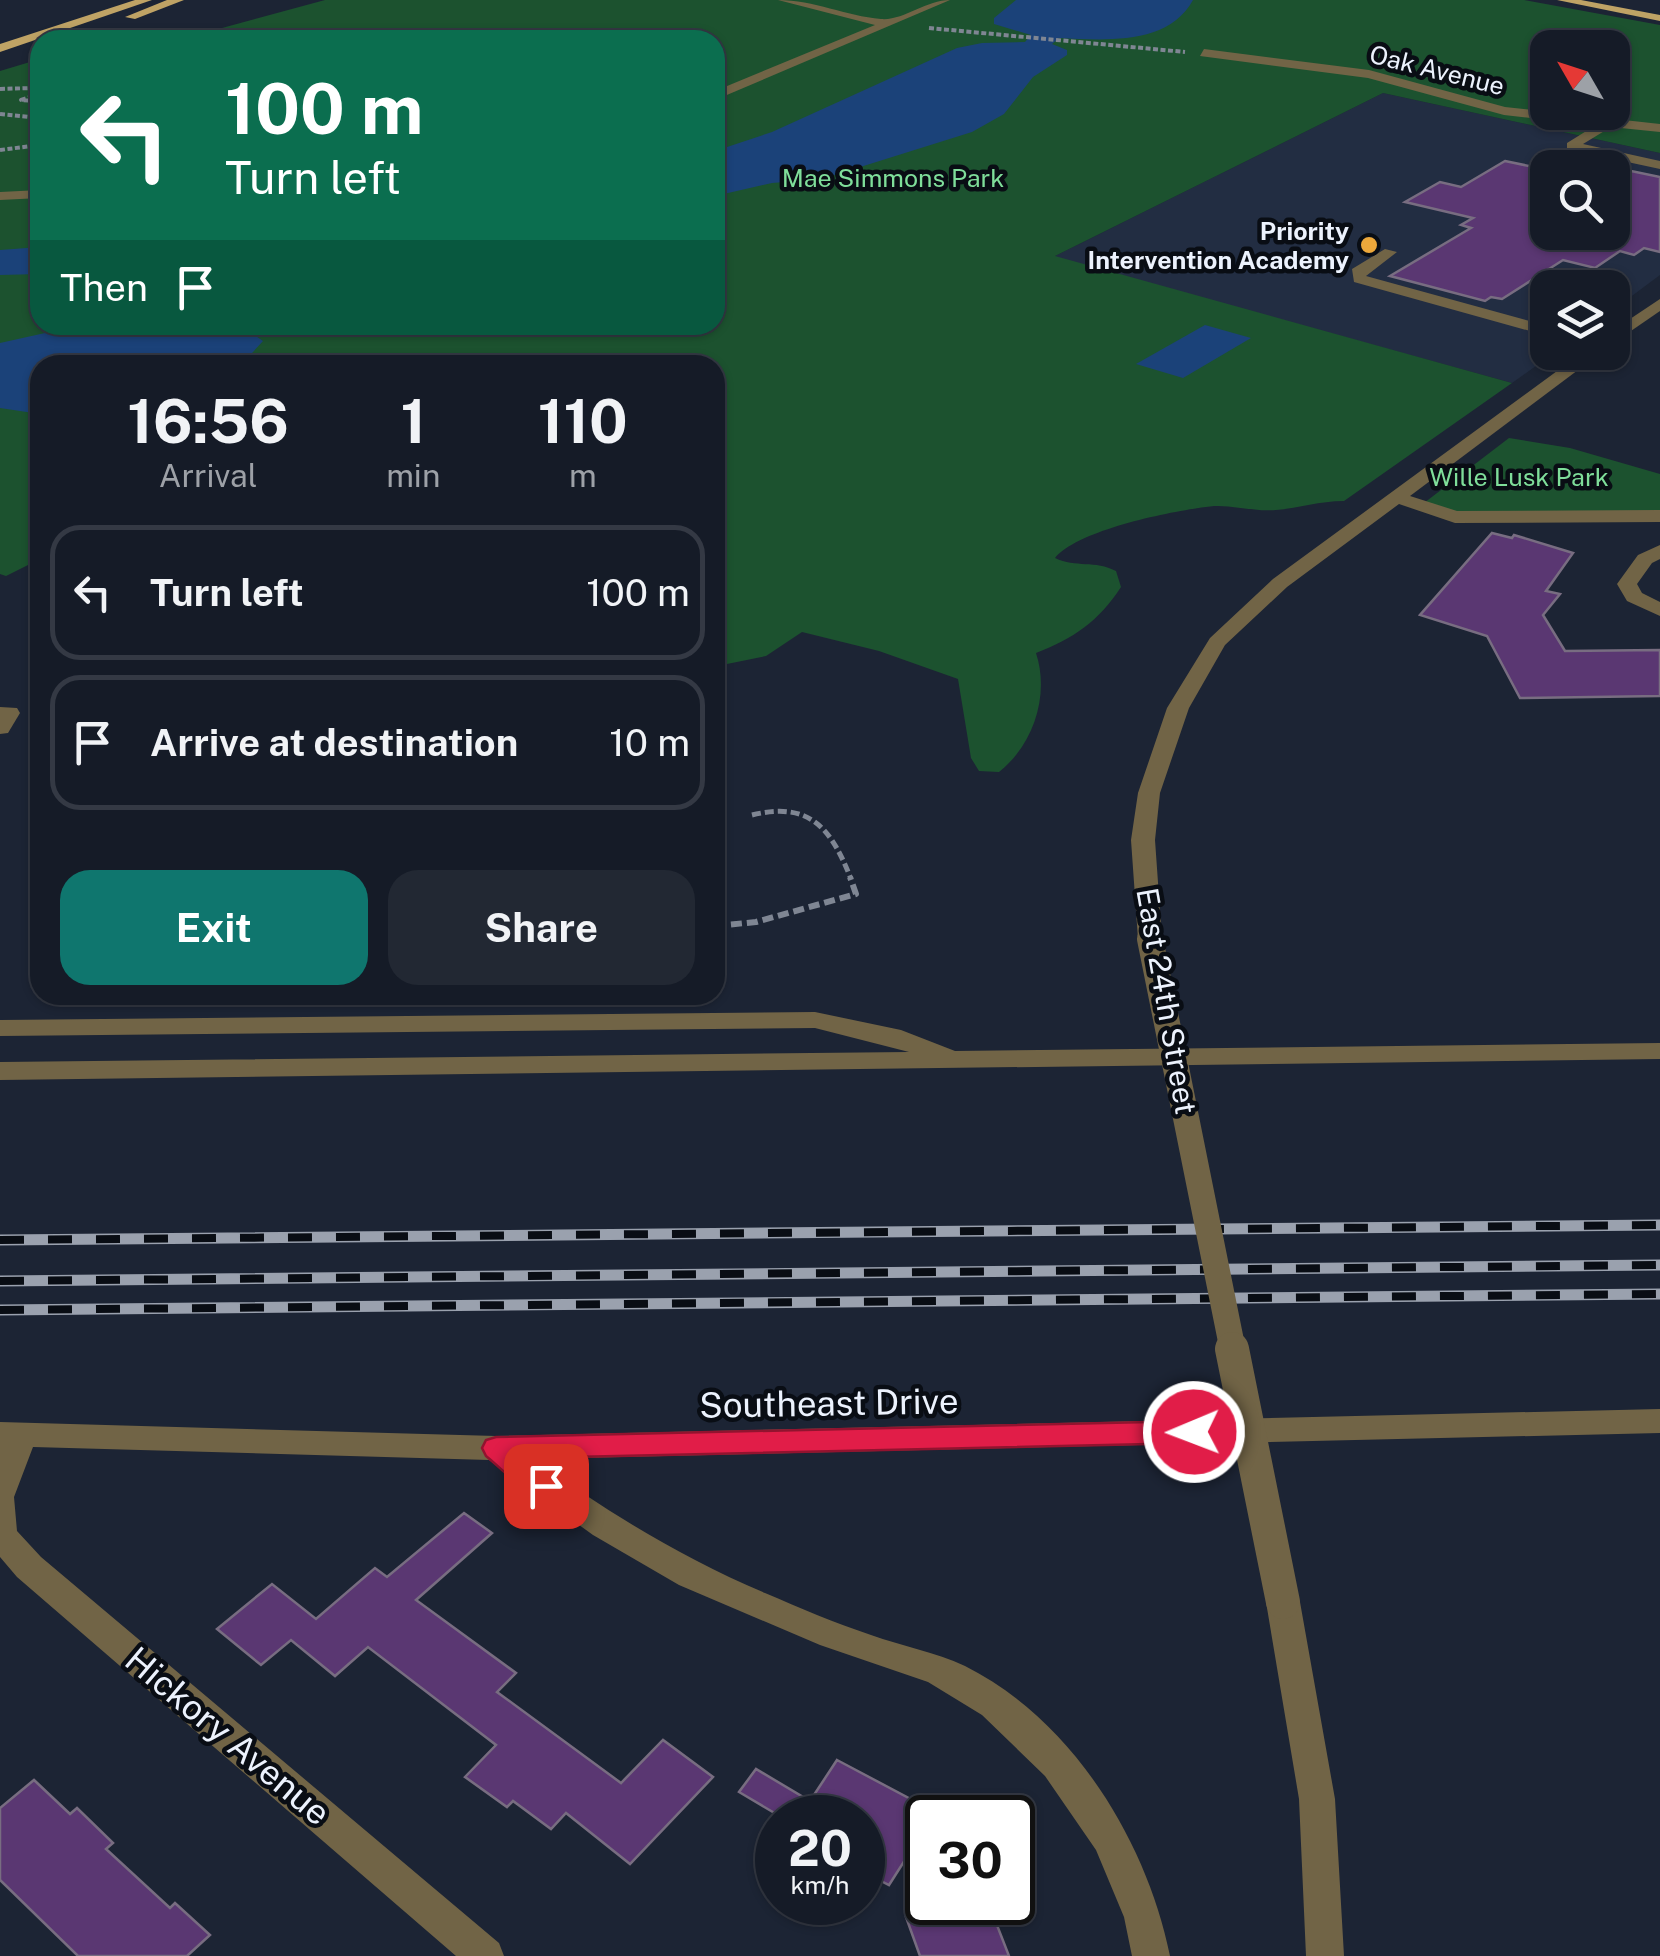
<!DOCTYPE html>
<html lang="en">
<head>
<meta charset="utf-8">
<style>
  :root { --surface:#151b27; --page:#222833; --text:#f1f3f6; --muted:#9da1a7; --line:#343944; --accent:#0f766e }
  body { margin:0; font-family:"Public Sans",sans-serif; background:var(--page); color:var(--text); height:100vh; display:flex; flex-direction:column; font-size:38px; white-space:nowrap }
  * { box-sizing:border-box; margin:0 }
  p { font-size:32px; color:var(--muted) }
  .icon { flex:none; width:55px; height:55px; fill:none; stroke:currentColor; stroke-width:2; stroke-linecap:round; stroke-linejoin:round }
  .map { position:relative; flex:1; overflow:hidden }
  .panel { position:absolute; left:30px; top:355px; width:695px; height:650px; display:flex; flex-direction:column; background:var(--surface); border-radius:30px; box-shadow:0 2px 8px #0004,0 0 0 2px var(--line) }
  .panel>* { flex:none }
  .top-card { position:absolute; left:30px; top:30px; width:695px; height:305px; border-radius:30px; box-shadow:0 2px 8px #0004,0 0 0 2px var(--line); background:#0b6e4f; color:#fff; overflow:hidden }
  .needle { width:65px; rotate:309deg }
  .buttons { position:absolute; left:1530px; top:30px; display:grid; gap:20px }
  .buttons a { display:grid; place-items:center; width:100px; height:100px; border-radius:20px; background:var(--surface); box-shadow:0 2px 8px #0004,0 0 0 2px var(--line); font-size:50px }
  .speed { position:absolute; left:755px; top:1795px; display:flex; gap:20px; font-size:50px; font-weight:700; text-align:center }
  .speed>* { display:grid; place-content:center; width:130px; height:130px; border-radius:50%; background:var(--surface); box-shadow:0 2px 8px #0004,0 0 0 2px var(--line); line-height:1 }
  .speed small { font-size:25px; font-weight:400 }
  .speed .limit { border:5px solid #111; border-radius:15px; background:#fff; color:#111 }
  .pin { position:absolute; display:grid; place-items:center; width:85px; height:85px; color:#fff; margin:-42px; border-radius:20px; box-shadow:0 5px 15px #0006 }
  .me { position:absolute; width:110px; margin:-55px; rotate:269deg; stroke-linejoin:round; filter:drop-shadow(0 0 8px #0008) }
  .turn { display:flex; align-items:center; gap:35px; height:210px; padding:0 30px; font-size:45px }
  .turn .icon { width:130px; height:130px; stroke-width:2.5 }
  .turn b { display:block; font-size:70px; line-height:85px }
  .then { display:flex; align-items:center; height:95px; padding:0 30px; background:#0003; gap:20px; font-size:38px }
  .eta { display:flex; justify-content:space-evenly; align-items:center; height:170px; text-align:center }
  .eta b { font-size:60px; font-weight:700; line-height:70px }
  .action { display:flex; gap:20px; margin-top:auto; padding:20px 30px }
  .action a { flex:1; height:115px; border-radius:30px; background:var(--accent); color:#fff; font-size:40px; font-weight:700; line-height:115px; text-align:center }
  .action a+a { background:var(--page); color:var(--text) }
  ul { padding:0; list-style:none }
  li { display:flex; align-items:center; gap:30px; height:135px; margin:0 20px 15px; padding:0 10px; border:5px solid var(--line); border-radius:30px }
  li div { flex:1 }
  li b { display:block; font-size:38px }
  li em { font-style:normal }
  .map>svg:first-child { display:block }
  .built { fill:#222d42; fill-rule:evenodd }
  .green { fill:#1c522f; fill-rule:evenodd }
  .water { fill:#1b4279 }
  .building { fill:#5a3772; stroke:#786d81; stroke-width:2.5 }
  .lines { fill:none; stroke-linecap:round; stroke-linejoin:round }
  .path-far2 { stroke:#7f8693; stroke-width:4; stroke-dasharray:5 2.5; stroke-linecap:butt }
  .path-far1 { stroke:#7f8693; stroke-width:5; stroke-dasharray:9 4; stroke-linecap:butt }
  .path { stroke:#7f8693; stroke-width:6; stroke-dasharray:11 5; stroke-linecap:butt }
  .minor { fill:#716446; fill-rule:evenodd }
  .major { fill:#bfa365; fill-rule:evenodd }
  .rail-casing { stroke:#9aa1ae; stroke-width:11 }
  .rail { stroke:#090d14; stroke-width:8; stroke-dasharray:24; stroke-linecap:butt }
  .minor-bridge-far1 { stroke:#716446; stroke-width:26 }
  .minor-bridge { stroke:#716446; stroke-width:34 }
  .route { fill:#e11d48; stroke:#92132f; stroke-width:2.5 }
  .poi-dot { fill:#eda83b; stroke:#090d14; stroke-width:4 }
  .labels { text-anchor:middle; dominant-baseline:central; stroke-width:9; stroke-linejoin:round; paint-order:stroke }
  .far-street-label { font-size:25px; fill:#ecf2fd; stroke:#090d14 }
  .far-park-label { font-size:25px; fill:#7fde9a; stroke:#090d14 }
  .far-poi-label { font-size:25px; font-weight:bold; fill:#ecf2fd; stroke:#090d14; text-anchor:end }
  .street-label { font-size:30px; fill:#ecf2fd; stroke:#090d14 }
  .near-street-label { font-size:35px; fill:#ecf2fd; stroke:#090d14 }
</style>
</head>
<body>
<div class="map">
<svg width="1660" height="1956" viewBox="0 0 1660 1956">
  <rect width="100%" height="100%" fill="#1c2434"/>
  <path class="built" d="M1383 93 1660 153V275L1613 310 1612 288H1548V352L1554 353 1512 383 1053 257ZM1548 168H1612V232H1548Z"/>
  <g class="green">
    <path d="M325 0H1524L1660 25V153L1383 93 1055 256 1512 383 1344 501C1319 501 1300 508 1276 510 1255 512 1234 505 1214 506 1176 510 1079 529 1055 558 1076 568 1095 560 1116 571L1121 587C1099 621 1073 639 1036 653 1050 696 1033 745 999 772L979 771 971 758 958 679 879 651 802 632 766 656 727 664 715 629V365H40V559L6 576 0 574V71L40 59V325H715V40H178ZM1548 48H1612V112H1548Z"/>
    <polygon points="1509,438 1570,448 1660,474 1660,513 1464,515 1424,503"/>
  </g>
  <g class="water">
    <path d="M1016 0H1193C1168 46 1104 40 1059 38L1052 44 1067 50V55L1033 77 1004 114 972 132 822 179 772 183 715 196V151L772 132 957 48 982 43 1025 42 1031 35 994 24V18Z"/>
    <polygon points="40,247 40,274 0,275 0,250"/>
    <polygon points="81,325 240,325 263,341 241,365 40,365 40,414 0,408 0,343"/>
    <polygon points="1205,325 1251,338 1183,378 1136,364"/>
  </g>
  <g class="building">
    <polygon points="1505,161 1548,170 1548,232 1612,232 1612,167 1660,177 1660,252 1644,248 1634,255 1620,251 1595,268 1563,260 1502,299 1491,297 1485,301 1390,276 1471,228 1461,225 1473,218 1405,202 1440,182 1461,187"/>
    <polygon points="1492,533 1512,538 1514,535 1573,553 1546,591 1560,594 1543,615 1565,651 1660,650 1660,696 1520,698 1487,636 1420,615"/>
    <polygon points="464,1513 492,1533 416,1600 516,1673 497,1692 621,1783 663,1740 713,1777 630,1864 566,1813 551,1829 513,1801 507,1807 465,1777 496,1745 368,1647 335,1676 291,1640 261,1665 217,1629 272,1584 316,1619 375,1568 387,1577"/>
    <polygon points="837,1760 935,1812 928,1818 928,1824 889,1885 862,1871 862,1818 783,1818 739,1792 756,1769 810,1801"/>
    <polygon points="34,1780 70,1814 77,1808 113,1843 106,1849 170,1908 175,1903 210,1935 187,1956 78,1956 0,1880 0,1808"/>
    <polygon points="955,1902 988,1902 1009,1956 920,1956 906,1917"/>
  </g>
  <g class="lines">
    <g class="path-far2">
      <polyline points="929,28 1185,52"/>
      <polyline points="0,89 32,88 35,93"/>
      <polyline points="40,94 21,100 40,101"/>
      <polyline points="0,114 40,118"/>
      <polyline points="0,150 40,145"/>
    </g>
    <path class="path-far1" d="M752 815C810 801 831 828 851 879"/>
    <polyline class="path" points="715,926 756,922 856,894 850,877"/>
    <g class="minor">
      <path d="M778 0C814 0 846 16 881 19 903 21 926 0 950 0L715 100V91L875 25Z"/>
      <polygon points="1204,49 1369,70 1505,107 1660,124 1660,132 1611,127 1583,144 1660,161 1660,169 1567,149 1567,143 1596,125 1504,115 1368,78 1200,56"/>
      <polygon points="40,190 40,198 0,200 0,192"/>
      <polygon points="1385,249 1397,252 1366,276 1548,326 1548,336 1354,282 1352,269"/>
      <polygon points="1660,299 1660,311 1612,344 1612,331"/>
      <polygon points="1583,352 1602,352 1410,496 1457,511 1660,510 1660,522 1455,523 1399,504 1287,587 1225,645 1189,708 1160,793 1155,840 1162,939 1150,946 1141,944 1138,939 1131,840 1138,793 1167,708 1210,638 1273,579"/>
      <polygon points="1660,545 1660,559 1652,563 1637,584 1642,593 1660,602 1660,616 1627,601 1617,584 1638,555"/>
      <polygon points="0,707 17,708 20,713 8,733 0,734"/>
      <polygon points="815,1012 901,1030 955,1051 1660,1043 1660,1059 0,1080 0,1062 909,1052 815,1028 0,1036 0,1020"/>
      <path d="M1660 1409V1433L534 1459C607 1512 682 1558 765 1593 800 1608 835 1623 871 1635 902 1646 935 1652 965 1666 1073 1720 1147 1842 1170 1956H1132L1124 1917 1096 1850 1045 1776 982 1715 928 1682 820 1645 679 1585 593 1535 489 1460 33 1447 14 1497 17 1531 41 1557 499 1943 504 1956H456L17 1577 0 1557V1422L496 1436Z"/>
      <polygon points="1283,1588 1295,1592 1300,1602 1335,1799 1344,1956 1306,1956 1299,1799 1266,1602 1271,1592"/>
    </g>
    <g class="major">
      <polygon points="135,0 152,0 0,52 0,44"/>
      <polygon points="167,0 184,0 135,19 125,17"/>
      <polygon points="1557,0 1581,0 1660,15 1660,21"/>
    </g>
    <defs>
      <g id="rail">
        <polyline points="0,1240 1660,1225"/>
        <polyline points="0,1281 1660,1265"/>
        <polyline points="0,1310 1660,1294"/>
      </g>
    </defs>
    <use href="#rail" class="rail-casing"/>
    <use href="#rail" class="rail"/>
    <polyline class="minor-bridge-far1" points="1150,939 1233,1351"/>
    <polyline class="minor-bridge" points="1232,1349 1283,1602"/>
  </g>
  <path class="route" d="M1194 1421 1205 1424 1209 1432 1205 1440 1194 1443 530 1458 556 1478 560 1486 556 1495C531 1503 505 1471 486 1456L482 1448 486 1440 496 1437Z"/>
  <circle class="poi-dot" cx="1369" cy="245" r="10"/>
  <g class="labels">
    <g class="far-street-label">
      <text transform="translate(1437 70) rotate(14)">Oak Avenue</text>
    </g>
    <g class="far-park-label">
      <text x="893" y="178">Mae Simmons Park</text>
      <text x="1519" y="477">Wille Lusk Park</text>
    </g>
    <g class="far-poi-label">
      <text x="1349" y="231">Priority<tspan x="1349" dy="29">Intervention Academy</tspan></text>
    </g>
    <g class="street-label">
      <text transform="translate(1167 1001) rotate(80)">East 24th Street</text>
    </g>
    <g class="near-street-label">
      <text transform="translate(829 1403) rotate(-1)">Southeast Drive</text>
      <text transform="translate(228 1736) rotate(40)">Hickory Avenue</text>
    </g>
  </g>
</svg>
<div class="buttons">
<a><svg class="needle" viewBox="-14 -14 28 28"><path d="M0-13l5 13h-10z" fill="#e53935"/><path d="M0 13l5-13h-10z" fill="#9da1a7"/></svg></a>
<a><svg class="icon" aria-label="search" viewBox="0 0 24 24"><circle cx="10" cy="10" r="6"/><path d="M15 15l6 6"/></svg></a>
<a><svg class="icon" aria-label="layers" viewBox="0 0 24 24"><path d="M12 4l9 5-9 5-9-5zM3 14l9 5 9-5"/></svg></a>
</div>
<div class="speed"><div>20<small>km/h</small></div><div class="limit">30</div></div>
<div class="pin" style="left:546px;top:1486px;background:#d93025"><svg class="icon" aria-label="arrive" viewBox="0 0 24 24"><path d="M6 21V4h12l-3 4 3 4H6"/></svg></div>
<svg class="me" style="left:1194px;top:1432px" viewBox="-20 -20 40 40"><circle r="17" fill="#e11d48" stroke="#fff" stroke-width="3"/><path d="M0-11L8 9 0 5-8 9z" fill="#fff"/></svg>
<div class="top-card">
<div class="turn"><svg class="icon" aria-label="left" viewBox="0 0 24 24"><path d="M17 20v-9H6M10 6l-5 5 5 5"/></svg><div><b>100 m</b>Turn left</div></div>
<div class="then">Then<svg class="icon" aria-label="arrive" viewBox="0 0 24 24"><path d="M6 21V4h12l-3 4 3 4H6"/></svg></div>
</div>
<section class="panel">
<div class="eta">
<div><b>16:56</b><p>Arrival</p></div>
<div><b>1</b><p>min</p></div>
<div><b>110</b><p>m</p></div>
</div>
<ul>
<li><svg class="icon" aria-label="left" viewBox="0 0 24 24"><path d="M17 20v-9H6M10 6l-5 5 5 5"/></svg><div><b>Turn left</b></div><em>100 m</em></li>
<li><svg class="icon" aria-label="arrive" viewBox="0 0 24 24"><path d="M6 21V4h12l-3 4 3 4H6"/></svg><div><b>Arrive at destination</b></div><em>10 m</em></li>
</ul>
<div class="action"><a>Exit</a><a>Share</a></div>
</section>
</div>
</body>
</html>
